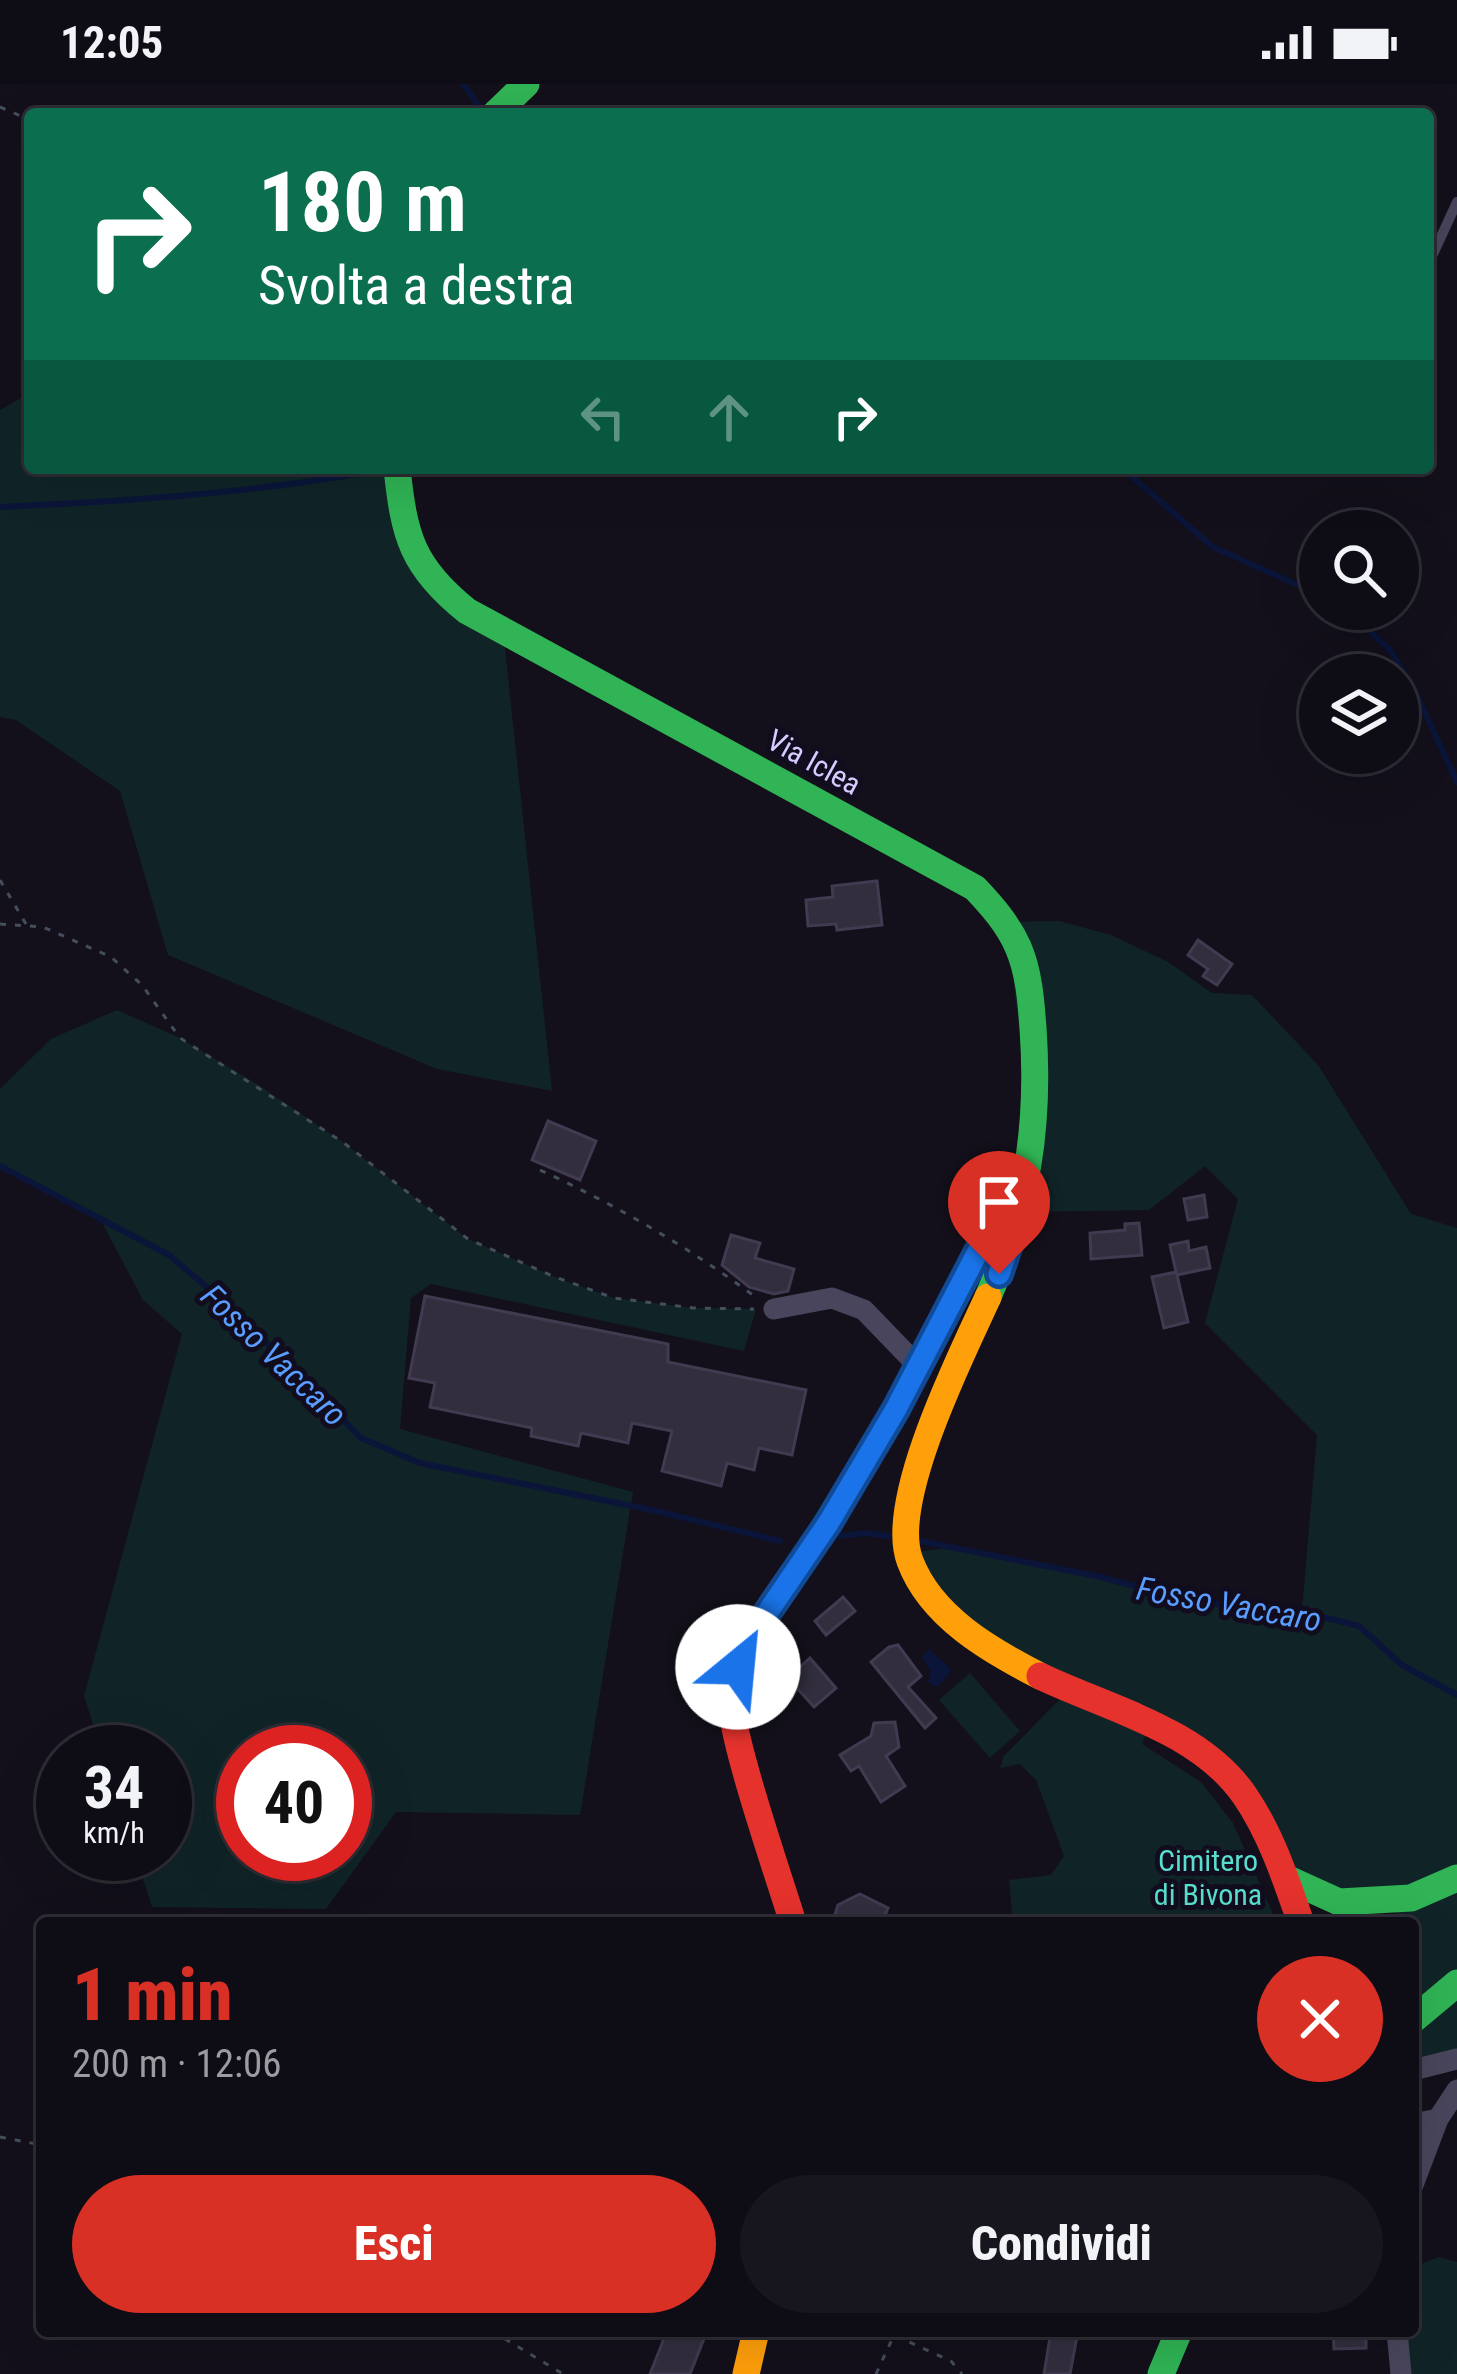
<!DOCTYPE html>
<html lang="it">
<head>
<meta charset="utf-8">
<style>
  :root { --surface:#0e0c14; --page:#17151d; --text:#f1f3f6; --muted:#9b9ba0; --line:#2e2c34; --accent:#d93025 }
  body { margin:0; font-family:"Roboto Condensed",sans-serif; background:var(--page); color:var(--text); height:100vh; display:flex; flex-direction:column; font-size:45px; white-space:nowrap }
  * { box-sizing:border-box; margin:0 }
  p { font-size:39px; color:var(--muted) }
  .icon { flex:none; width:66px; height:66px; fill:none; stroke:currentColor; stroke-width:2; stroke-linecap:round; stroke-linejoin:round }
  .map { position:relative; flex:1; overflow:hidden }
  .drawer { position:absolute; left:36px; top:1833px; width:1383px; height:420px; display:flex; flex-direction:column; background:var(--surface); border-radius:12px; box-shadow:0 12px 48px #0002,0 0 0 3px var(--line) }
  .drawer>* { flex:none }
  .banner { position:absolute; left:24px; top:24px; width:1410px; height:366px; border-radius:12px; box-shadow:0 12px 48px #0002,0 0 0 3px var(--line); background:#0b6e4f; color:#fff; overflow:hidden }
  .tools { position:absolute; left:1299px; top:426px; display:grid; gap:24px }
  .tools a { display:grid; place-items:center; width:120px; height:120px; border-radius:50%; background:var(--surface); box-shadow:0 12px 48px #0002,0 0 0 3px var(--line); font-size:60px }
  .speed { position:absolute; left:36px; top:1641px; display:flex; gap:24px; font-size:60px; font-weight:700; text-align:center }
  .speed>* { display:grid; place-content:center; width:156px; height:156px; border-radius:50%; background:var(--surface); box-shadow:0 12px 48px #0002,0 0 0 3px var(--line); line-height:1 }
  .speed small { font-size:30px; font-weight:400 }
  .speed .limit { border:18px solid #d22; background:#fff; color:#111 }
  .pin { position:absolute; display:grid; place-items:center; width:102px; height:102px; color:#fff; margin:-123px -51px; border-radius:50% 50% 50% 0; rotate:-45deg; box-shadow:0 0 12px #0007 }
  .pin .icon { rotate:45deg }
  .me { position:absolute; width:132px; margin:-66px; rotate:28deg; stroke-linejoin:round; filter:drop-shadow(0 0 9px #0008) }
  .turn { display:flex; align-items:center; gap:42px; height:252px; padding:0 36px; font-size:54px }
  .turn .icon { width:156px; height:156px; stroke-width:2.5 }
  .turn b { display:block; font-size:84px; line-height:102px }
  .lanes { display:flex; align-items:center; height:114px; padding:0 36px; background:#0003; justify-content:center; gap:60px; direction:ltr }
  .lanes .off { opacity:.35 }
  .round { display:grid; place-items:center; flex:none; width:126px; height:126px; border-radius:63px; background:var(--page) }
  .head { display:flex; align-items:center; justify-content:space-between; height:204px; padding:0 36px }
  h1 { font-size:72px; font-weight:800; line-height:90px; color:var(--accent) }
  .button { display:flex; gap:24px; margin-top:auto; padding:24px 36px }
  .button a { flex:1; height:138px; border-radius:72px; background:var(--accent); color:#fff; font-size:48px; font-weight:800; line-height:138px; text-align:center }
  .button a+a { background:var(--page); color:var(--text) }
  .status { display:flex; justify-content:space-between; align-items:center; height:84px; padding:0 60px; background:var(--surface); direction:ltr }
  .status svg { height:33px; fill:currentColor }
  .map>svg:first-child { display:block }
  .green { fill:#102427; fill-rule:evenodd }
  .water { fill:#0a1539 }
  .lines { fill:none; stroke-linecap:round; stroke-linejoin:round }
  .stream { stroke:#0a1539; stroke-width:6 }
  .building { fill:#322e3e; stroke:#413a50; stroke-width:3 }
  .path { stroke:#444e5c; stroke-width:3; stroke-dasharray:6 9; stroke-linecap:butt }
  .lane { stroke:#49455c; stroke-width:10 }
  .street { stroke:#49455c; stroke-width:21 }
  .fast { stroke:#30b455; stroke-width:27 }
  .slow { stroke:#ff9f0a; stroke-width:27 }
  .jam { stroke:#e5322d; stroke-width:27 }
  .route-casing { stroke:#114b97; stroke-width:30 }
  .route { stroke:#1a73e8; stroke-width:21 }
  .labels { text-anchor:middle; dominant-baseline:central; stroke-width:10; stroke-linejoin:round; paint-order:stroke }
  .street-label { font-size:30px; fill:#d8cbff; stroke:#120c1f }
  .park-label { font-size:30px; fill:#58dece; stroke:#120c1f }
  .water-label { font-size:33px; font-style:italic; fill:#599dfe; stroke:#120c1f }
</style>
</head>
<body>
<div class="status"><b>12:05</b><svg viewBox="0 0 49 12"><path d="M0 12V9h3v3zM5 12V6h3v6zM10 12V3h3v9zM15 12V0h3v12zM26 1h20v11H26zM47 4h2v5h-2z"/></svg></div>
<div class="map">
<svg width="1457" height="2290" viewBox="0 0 1457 2290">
  <rect width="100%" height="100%" fill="#13101b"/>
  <g class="green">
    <polygon points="27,279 30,384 397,384 405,448 503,546 552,1007 437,985 168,871 120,707 16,636 0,633 0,326 21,314"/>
    <polygon points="1059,837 1111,851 1168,878 1212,909 1252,911 1318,981 1411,1130 1457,1144 1457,1975 1413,1986 1413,1839 1386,1839 1409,1816 1286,1794 1240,1704 1149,1643 1142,1660 1201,1698 1233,1739 1277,1839 1013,1839 1009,1796 1051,1791 1064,1772 1036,1696 1020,1680 1000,1684 1004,1672 1071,1604 978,1559 908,1469 958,1463 1101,1493 1193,1518 1302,1527 1317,1351 1205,1239 1238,1115 1205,1082 1149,1126 1020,1128 1032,1061 1007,838"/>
    <path d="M117 926 180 954 257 1000 344 1059 468 1155 555 1193 614 1214 694 1224 756 1225 744 1267 431 1200 411 1214 400 1345 633 1408 580 1731 396 1728 326 1825 152 1823 135 1770H165V1668H102L84 1612 182 1250 143 1216 98 1131 0 1082V1005L51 955ZM345 1668V1770H243V1668Z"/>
    <polygon points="970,1589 1020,1647 990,1674 939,1616"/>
    <polygon points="1439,2173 1457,2178 1457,2290 1401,2290 1397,2247 1413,2247 1413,2183"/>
  </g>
  <polygon class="water" points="929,1565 952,1586 938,1603 928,1598 931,1588 922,1573"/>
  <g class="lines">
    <g class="stream">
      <polyline points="463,0 482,26"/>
      <polyline points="1122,384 1213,463 1320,511"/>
      <path d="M0 423C128 417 258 409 384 385"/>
      <polyline points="1346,525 1390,566 1415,607 1457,698"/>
      <polyline points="0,1082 169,1171 236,1228 361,1354 420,1379 652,1426 780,1457"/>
      <polyline points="839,1452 867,1449 895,1453"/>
      <polyline points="920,1457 1101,1493 1193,1518 1303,1528 1359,1542 1402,1581 1457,1611"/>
    </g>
  </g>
  <g class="building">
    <polygon points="877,797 882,841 837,846 836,840 808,842 806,816 833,813 832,802"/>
    <polygon points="1198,856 1232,880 1217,901 1203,892 1208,885 1188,871"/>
    <polygon points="548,1037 596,1057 580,1096 532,1076"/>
    <polygon points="1204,1111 1207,1133 1188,1136 1184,1115"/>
    <polygon points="1139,1139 1142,1171 1091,1175 1090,1149 1125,1146 1125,1140"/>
    <polygon points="731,1151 760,1159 755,1174 794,1185 788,1207 774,1210 749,1203 722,1181"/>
    <polygon points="1188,1157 1189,1167 1206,1163 1210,1184 1177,1191 1188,1238 1164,1244 1152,1193 1176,1188 1170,1161"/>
    <polygon points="425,1212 668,1260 668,1278 806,1306 792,1371 759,1364 754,1386 727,1379 721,1402 662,1387 672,1347 632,1339 628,1359 581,1349 578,1362 531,1352 532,1344 430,1323 435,1299 409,1294"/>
    <polygon points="843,1513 855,1527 826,1551 815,1537"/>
    <polygon points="898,1561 921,1592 908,1603 936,1634 925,1644 871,1578 889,1563"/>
    <polygon points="810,1574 836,1604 814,1623 788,1594"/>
    <polygon points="895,1638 899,1663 886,1672 905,1702 881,1718 859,1682 851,1687 840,1671 871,1652 874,1639"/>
    <polygon points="860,1810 888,1824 882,1839 832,1839 838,1821"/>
    <polygon points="667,2247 707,2247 690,2290 650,2290"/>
    <polygon points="1051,2247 1078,2247 1070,2290 1044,2290"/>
    <polygon points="1333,2247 1366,2247 1366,2264 1334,2265"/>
  </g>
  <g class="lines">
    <g class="path">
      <polyline points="0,23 30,36"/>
      <polyline points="0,796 26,840"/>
      <polyline points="0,840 43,843 111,873 142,901 180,954 344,1059 468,1155 555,1193 614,1214 694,1224 754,1225"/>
      <path d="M540 1086C618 1122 688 1163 757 1214"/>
      <polyline points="0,2053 42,2061"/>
      <polyline points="492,2247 563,2290"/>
      <polyline points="876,2290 894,2251 951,2277 962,2290"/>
    </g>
    <polyline class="lane" points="1428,181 1457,118"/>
    <g class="street">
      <polyline points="774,1225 832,1214 864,1226 918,1282"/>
      <polyline points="1413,1986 1457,1975"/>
      <polyline points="1413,2040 1438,2035"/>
      <polyline points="1413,2101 1438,2035 1457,2006"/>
      <polyline points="1397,2247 1401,2290"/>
    </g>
    <g class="fast">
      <polyline points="495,30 526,0"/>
      <path d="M397 384C404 452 412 483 467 527L975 804C992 822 1008 840 1018 863 1029 888 1031 917 1033 944 1040 1043 1027 1122 988 1213"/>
      <polyline points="814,1460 896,1325 983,1158 1019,1129"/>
      <polyline points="1286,1794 1339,1818 1411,1814 1457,1794"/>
      <polyline points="1413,1936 1457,1899"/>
      <polyline points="1161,2290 1179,2247"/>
    </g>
    <g class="slow">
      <path d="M988 1213C962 1270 887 1418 910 1477 931 1533 991 1567 1040 1592"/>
      <polyline points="746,2290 756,2247"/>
    </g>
    <g class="jam">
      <path d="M1040 1592C1109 1625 1200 1646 1245 1712 1271 1750 1286 1796 1301 1839"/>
      <path d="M793 1839C781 1798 724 1637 731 1605 743 1551 783 1505 814 1460"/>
    </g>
  </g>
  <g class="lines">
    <defs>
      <polyline id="route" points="738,1583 748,1557 829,1438 896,1325 983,1158 1020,1128 999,1190"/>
    </defs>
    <use href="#route" class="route-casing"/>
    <use href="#route" class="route"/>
  </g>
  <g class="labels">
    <g class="street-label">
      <text transform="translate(814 678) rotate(29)">Via Iclea</text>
    </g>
    <g class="park-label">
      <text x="1208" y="1776">Cimitero<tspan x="1208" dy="34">di Bivona</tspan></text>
    </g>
    <g class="water-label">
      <text transform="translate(274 1271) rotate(44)">Fosso Vaccaro</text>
      <text transform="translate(1229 1520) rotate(10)">Fosso Vaccaro</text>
    </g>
  </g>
</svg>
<div class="tools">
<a><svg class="icon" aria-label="search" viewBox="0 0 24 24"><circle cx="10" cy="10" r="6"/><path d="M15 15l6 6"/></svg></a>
<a><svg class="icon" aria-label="layers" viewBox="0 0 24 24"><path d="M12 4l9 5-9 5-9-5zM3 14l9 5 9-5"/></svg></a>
</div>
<div class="speed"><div>34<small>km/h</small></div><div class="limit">40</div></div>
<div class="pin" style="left:999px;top:1190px;background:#d93025"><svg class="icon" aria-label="arrive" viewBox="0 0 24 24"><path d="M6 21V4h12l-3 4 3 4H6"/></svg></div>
<svg class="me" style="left:738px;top:1583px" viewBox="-20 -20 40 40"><circle r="19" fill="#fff"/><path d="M0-13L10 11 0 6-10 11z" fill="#1a73e8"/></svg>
<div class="banner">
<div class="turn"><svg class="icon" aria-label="right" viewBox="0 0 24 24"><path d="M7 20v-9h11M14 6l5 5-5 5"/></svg><div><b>180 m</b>Svolta a destra</div></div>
<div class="lanes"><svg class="icon off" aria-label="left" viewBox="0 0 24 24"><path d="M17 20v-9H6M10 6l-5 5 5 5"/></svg><svg class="icon off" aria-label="ahead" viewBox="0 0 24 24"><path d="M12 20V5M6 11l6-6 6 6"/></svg><svg class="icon" aria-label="right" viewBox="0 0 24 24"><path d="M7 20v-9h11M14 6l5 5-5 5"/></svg></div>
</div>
<section class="drawer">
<div class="head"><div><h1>1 min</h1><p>200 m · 12:06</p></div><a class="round" style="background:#d93025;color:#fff"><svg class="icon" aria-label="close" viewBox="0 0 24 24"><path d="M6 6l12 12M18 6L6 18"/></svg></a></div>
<div class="button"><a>Esci</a><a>Condividi</a></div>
</section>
</div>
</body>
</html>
